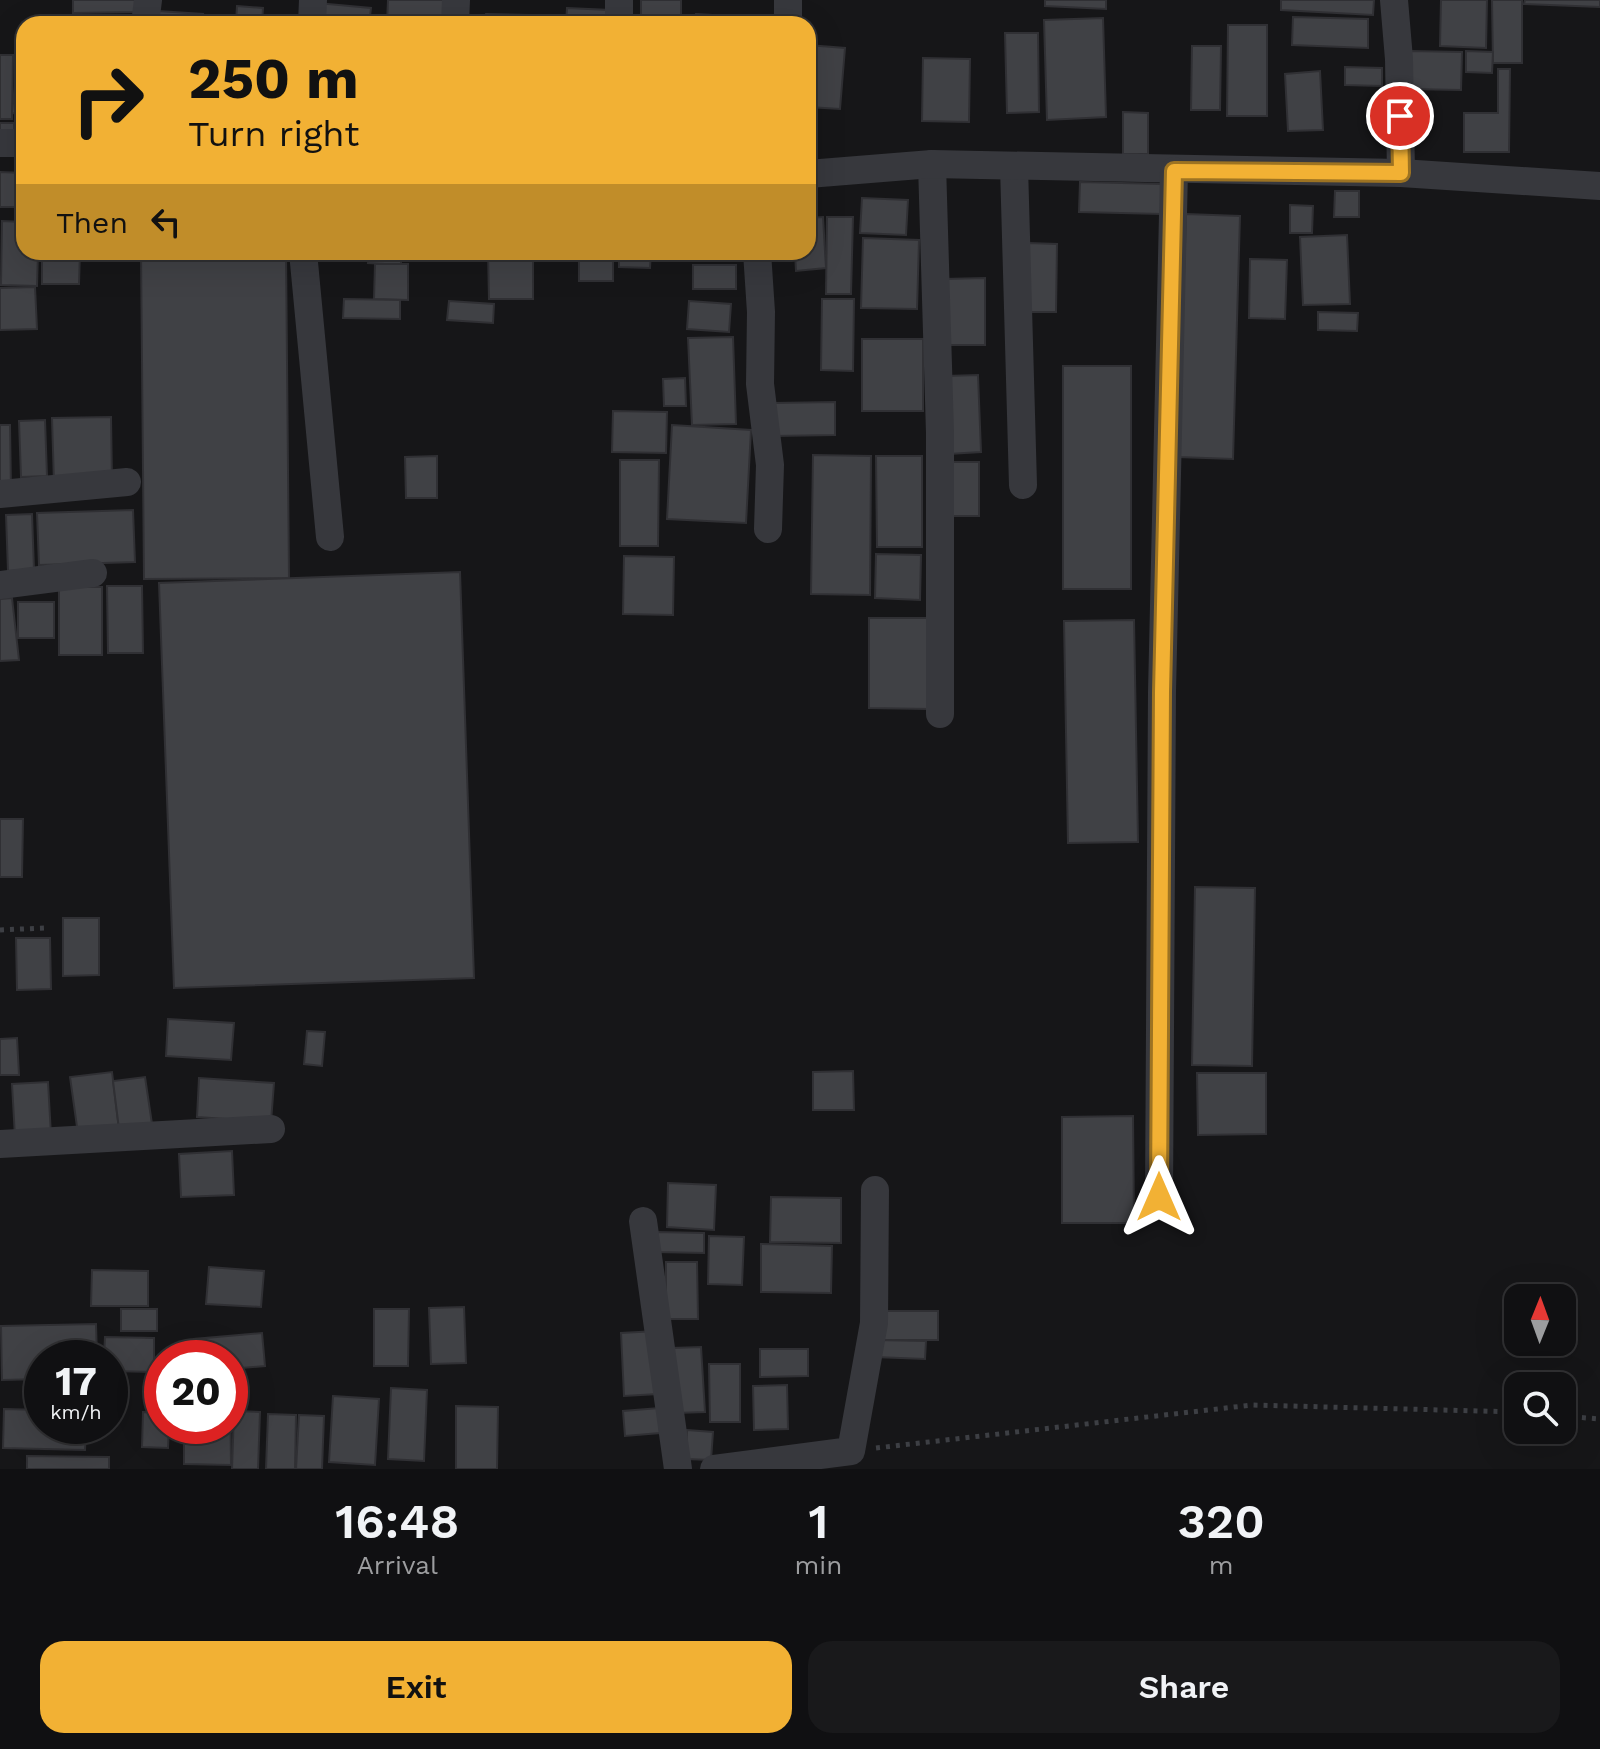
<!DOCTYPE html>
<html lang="en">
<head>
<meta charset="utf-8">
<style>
  :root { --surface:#101012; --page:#19191b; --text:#f1f3f6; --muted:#9c9d9f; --line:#303032; --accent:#f2b134 }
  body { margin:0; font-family:"Work Sans",sans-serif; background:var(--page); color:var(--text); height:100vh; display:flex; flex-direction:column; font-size:30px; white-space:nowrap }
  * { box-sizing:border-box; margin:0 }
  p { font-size:26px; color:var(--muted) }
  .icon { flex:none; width:44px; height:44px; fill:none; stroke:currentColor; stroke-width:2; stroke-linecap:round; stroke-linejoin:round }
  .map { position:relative; height:1469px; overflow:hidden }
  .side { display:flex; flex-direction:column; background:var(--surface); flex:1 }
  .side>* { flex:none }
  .hud { position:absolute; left:16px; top:16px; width:800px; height:244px; border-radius:24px; box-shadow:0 8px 32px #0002,0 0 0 2px var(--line); background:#f2b134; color:#111; overflow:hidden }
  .needle { width:52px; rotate:1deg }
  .fabs { position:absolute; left:1504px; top:1284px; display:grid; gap:16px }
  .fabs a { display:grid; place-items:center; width:72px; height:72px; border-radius:16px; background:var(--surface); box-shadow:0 8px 32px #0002,0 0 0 2px var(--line); font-size:40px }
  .speed { position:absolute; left:24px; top:1340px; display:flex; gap:16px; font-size:40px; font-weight:700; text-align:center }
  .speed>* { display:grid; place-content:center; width:104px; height:104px; border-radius:50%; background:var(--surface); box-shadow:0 8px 32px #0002,0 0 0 2px var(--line); line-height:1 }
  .speed small { font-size:20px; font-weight:400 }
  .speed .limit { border:12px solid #d22; background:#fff; color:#111 }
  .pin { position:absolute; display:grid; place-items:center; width:68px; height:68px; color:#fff; margin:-34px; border:4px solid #fff; border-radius:50%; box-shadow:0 2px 8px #0007 }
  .me { position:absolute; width:88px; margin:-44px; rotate:0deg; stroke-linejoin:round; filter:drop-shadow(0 0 6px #0008) }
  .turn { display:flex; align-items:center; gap:28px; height:168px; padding:0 40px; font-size:36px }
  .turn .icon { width:104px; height:104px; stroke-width:2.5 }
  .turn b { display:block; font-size:56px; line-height:68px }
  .then { display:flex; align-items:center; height:76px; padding:0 40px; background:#0003; gap:16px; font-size:30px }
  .eta { display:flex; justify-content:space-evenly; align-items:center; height:136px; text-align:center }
  .eta b { font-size:48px; font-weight:600; line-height:56px }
  .primary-button { display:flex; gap:16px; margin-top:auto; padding:16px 40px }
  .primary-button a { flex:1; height:92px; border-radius:24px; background:var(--accent); color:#111; font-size:32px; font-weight:600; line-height:92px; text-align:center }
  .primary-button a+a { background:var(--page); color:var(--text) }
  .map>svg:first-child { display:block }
  .building { fill:#404145; stroke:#303034; stroke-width:2 }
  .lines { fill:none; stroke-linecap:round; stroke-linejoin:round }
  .path { stroke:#3d3f44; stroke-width:5; stroke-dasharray:4 6; stroke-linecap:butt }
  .minor { stroke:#37383d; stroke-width:28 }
  .route-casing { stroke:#9d7322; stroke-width:20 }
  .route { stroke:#f2b134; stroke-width:14 }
</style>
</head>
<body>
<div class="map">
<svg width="1600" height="1469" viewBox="0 0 1600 1469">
  <rect width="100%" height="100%" fill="#161618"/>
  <g class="building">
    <polygon points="73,0 136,0 136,12 73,13"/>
    <polygon points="388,0 454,0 453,24 387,24"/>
    <rect x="641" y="0" width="40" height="24"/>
    <polygon points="1045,0 1106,0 1106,9 1045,6"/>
    <polygon points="1281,0 1374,0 1373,15 1281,10"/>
    <polygon points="1441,0 1487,0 1486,48 1440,46"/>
    <polygon points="1492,0 1522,0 1522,63 1493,63"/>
    <polygon points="1525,0 1600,0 1600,7 1524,4"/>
    <polygon points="317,3 371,8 369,24 316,24"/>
    <polygon points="237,6 263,8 262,23 236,22"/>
    <polygon points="567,8 610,10 609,24 566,24"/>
    <polygon points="158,11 203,14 202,24 157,24"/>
    <polygon points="486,14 528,15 528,24 485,24"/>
    <polygon points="696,14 728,16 727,24 695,24"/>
    <polygon points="270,15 310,16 310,24 269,24"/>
    <polygon points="1293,17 1368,19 1368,48 1292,45"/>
    <polygon points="1103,18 1106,117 1047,120 1044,20"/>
    <polygon points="1228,25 1267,25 1267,116 1227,116"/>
    <polygon points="1005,33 1038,33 1039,112 1007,113"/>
    <polygon points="808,45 845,48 840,109 808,107"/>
    <polygon points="1192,46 1221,46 1220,110 1191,110"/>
    <polygon points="1410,51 1462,52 1461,90 1410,89"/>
    <polygon points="1466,51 1493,52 1492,73 1466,72"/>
    <polygon points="0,55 13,55 12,119 0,119"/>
    <polygon points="18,57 24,58 24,114 12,113"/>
    <polygon points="923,58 970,59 969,122 922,121"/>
    <polygon points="1345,67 1382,68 1382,86 1345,85"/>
    <polygon points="1498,69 1510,69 1509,152 1464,152 1464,113 1498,113"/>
    <polygon points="1320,71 1323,130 1288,131 1285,74"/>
    <polygon points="1123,112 1148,113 1148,154 1123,154"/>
    <rect x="0" y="123" width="14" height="18"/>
    <polygon points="0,172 24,173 24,207 0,207"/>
    <polygon points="1080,182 1163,184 1162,214 1079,212"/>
    <polygon points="1335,191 1359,191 1359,217 1334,217"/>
    <polygon points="862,198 908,200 906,235 860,233"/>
    <polygon points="1290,205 1313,206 1312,233 1290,233"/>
    <polygon points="1186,214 1240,216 1233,459 1178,457"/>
    <polygon points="823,217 826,268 796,271 795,252 808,252 808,218"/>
    <polygon points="827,217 853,217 851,294 826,294"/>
    <polygon points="2,221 24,222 24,252 38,252 37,286 1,285"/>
    <polygon points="1347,235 1350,304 1303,305 1300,237"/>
    <polygon points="863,238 919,240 917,309 861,308"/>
    <polygon points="1028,243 1057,244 1056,312 1027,312"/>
    <polygon points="42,252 80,252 79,284 42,284"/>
    <polygon points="141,252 286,252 289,578 144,579"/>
    <polygon points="369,252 401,252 401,265 368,263"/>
    <polygon points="488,252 533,252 533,299 489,299"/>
    <polygon points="619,252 651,252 650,268 619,267"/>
    <polygon points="689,252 732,252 732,259 689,258"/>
    <rect x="769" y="252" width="19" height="8"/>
    <rect x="579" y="256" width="34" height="25"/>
    <polygon points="1250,259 1287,260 1285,319 1249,318"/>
    <polygon points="375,264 408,264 408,300 374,299"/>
    <rect x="693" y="265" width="43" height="24"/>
    <polygon points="985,278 985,345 944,345 944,279"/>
    <polygon points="35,287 37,329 0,330 0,288"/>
    <polygon points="344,299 400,300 400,319 343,318"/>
    <polygon points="822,299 854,299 853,371 821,370"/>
    <polygon points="449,301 494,304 493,323 447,320"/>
    <polygon points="689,301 731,304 729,332 687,329"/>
    <polygon points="1318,312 1358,313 1357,331 1318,330"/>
    <polygon points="733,337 736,424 692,425 688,338"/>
    <rect x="862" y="339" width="61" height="72"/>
    <rect x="1063" y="366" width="68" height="223"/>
    <polygon points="978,375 981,452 949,454 946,376"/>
    <polygon points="685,378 686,406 664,406 663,379"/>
    <polygon points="835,402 835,435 774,436 774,403"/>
    <polygon points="613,411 667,412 666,453 612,452"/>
    <polygon points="111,417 112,482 54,483 52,418"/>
    <polygon points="45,420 47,476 21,477 19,421"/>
    <polygon points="0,425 10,425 11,491 0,491"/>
    <polygon points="672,425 751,430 746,523 667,519"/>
    <polygon points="813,455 871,456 870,595 811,594"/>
    <polygon points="437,456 437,498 406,498 405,457"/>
    <polygon points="876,456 922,456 922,547 877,547"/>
    <polygon points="620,460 659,460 658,546 620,546"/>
    <rect x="946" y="462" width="33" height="54"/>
    <polygon points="133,510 135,562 39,565 37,513"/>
    <polygon points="32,514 34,570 8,571 6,515"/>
    <polygon points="876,554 921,555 920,600 875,598"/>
    <polygon points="624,556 674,557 673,615 623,614"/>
    <polygon points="460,572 474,978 174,988 159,583"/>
    <polygon points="107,586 142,586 143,653 108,653"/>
    <rect x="59" y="587" width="43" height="68"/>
    <polygon points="12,598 19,660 0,661 0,599"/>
    <rect x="18" y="602" width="36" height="36"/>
    <polygon points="869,618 930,618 929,709 869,708"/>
    <polygon points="1134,620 1138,842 1068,843 1064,621"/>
    <polygon points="0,819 23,819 22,877 0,877"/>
    <polygon points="1195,887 1255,888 1252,1066 1192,1065"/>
    <polygon points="63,918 99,918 99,975 63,976"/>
    <polygon points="16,938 50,938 51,989 17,990"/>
    <polygon points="168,1019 234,1023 231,1060 166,1056"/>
    <polygon points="307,1031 325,1032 322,1066 304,1064"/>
    <polygon points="17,1038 19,1075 0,1075 0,1039"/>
    <polygon points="853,1071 854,1110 813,1110 813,1072"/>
    <polygon points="112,1072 119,1129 78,1134 70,1077"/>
    <polygon points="1197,1073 1266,1073 1266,1134 1198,1135"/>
    <polygon points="145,1077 152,1124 119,1129 113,1081"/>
    <polygon points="199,1078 274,1083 271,1122 197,1117"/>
    <polygon points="48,1082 51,1135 15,1137 12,1084"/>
    <polygon points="1133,1116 1134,1223 1062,1223 1062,1117"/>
    <polygon points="232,1151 234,1195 181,1197 179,1154"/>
    <polygon points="668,1183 716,1185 714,1230 667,1227"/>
    <polygon points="771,1197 841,1198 841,1243 770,1242"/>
    <polygon points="656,1232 704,1233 704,1253 656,1252"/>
    <polygon points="709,1236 744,1237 742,1285 708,1284"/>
    <polygon points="761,1244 832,1246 831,1293 761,1292"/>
    <polygon points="666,1262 697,1262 698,1319 666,1319"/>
    <polygon points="209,1267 264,1271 261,1307 206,1304"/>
    <polygon points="92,1270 148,1271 148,1306 91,1306"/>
    <polygon points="464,1307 466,1363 431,1364 429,1308"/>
    <rect x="121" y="1309" width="36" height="22"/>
    <polygon points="374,1309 409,1309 408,1366 374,1366"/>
    <rect x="880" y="1311" width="58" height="29"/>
    <polygon points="96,1324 97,1358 42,1358 42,1379 2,1380 1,1326"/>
    <polygon points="656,1331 658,1394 624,1396 621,1333"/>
    <polygon points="262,1333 265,1366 230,1369 230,1358 196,1358 194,1339"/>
    <polygon points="105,1337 154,1338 154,1372 110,1371 110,1358 104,1358"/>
    <polygon points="875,1340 926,1341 925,1359 875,1357"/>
    <polygon points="701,1347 705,1412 676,1413 672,1348"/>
    <polygon points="760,1349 808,1349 808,1376 760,1377"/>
    <polygon points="709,1364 740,1364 740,1422 710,1422"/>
    <polygon points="230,1384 231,1465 184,1464 184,1426 230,1426"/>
    <polygon points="787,1385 788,1429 754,1430 753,1386"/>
    <polygon points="391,1388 427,1390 424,1461 388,1459"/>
    <polygon points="333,1396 379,1399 375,1465 329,1462"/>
    <polygon points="456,1406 498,1407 497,1469 456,1469"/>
    <polygon points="659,1408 660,1433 625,1436 623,1411"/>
    <polygon points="4,1409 42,1410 42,1426 86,1426 85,1450 3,1448"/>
    <polygon points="234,1411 260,1412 258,1469 232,1469"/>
    <polygon points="143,1412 162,1413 162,1426 169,1426 168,1448 142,1447"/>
    <polygon points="268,1414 296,1415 295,1469 266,1469"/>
    <polygon points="299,1415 324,1416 322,1469 296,1469"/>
    <polygon points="687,1430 713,1432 711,1460 686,1459"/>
    <polygon points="27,1456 109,1457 109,1469 27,1469"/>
  </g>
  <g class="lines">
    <g class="path">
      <polyline points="0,930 44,928"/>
      <polyline points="1562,1416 1600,1419"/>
      <polyline points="876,1448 1252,1405 1518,1412"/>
    </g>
    <g class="minor">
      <polyline points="1394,0 1399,59 1401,173"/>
      <polyline points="145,24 148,0"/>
      <polyline points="312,24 313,0"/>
      <polyline points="455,24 456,0"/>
      <polyline points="619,24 619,0"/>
      <polyline points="788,24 788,0"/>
      <polyline points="0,143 24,143"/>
      <polyline points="932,164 940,433 940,714"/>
      <polyline points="1014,166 1023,485"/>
      <polyline points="808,174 932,164 1401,173 1600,186"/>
      <polyline points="303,252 330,537"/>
      <polyline points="757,252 761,312 760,384 770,465 768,529"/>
      <polyline points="0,494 127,482"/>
      <polyline points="0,585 93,573"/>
      <polyline points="0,1144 271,1129"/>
      <polyline points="1159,1197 1162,692 1174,171"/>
      <polyline points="643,1221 678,1469"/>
      <polyline points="714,1469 851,1451 874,1323 875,1190"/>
    </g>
  </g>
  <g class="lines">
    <defs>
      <polyline id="route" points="1159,1197 1162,692 1174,171 1401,173 1400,116"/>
    </defs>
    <use href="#route" class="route-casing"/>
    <use href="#route" class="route"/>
  </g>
</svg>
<div class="fabs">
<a><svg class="needle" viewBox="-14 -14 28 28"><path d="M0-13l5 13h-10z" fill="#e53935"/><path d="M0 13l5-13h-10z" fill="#9c9d9f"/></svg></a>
<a><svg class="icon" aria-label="search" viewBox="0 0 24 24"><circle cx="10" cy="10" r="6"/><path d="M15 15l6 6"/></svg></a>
</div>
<div class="speed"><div>17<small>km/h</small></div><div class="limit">20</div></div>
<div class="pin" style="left:1400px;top:116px;background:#d93025"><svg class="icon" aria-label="arrive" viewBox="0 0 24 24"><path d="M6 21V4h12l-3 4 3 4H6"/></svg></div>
<svg class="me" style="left:1159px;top:1197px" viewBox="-20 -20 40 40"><path d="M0-17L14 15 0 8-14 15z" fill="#f2b134" stroke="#fff" stroke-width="4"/></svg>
<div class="hud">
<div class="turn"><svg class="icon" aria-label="right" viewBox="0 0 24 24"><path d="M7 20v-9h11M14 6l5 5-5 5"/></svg><div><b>250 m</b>Turn right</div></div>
<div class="then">Then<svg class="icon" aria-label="left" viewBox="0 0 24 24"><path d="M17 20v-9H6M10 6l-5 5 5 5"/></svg></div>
</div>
</div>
<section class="side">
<div class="eta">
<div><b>16:48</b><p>Arrival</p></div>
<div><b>1</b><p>min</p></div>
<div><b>320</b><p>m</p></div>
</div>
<div class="primary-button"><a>Exit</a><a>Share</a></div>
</section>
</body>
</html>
